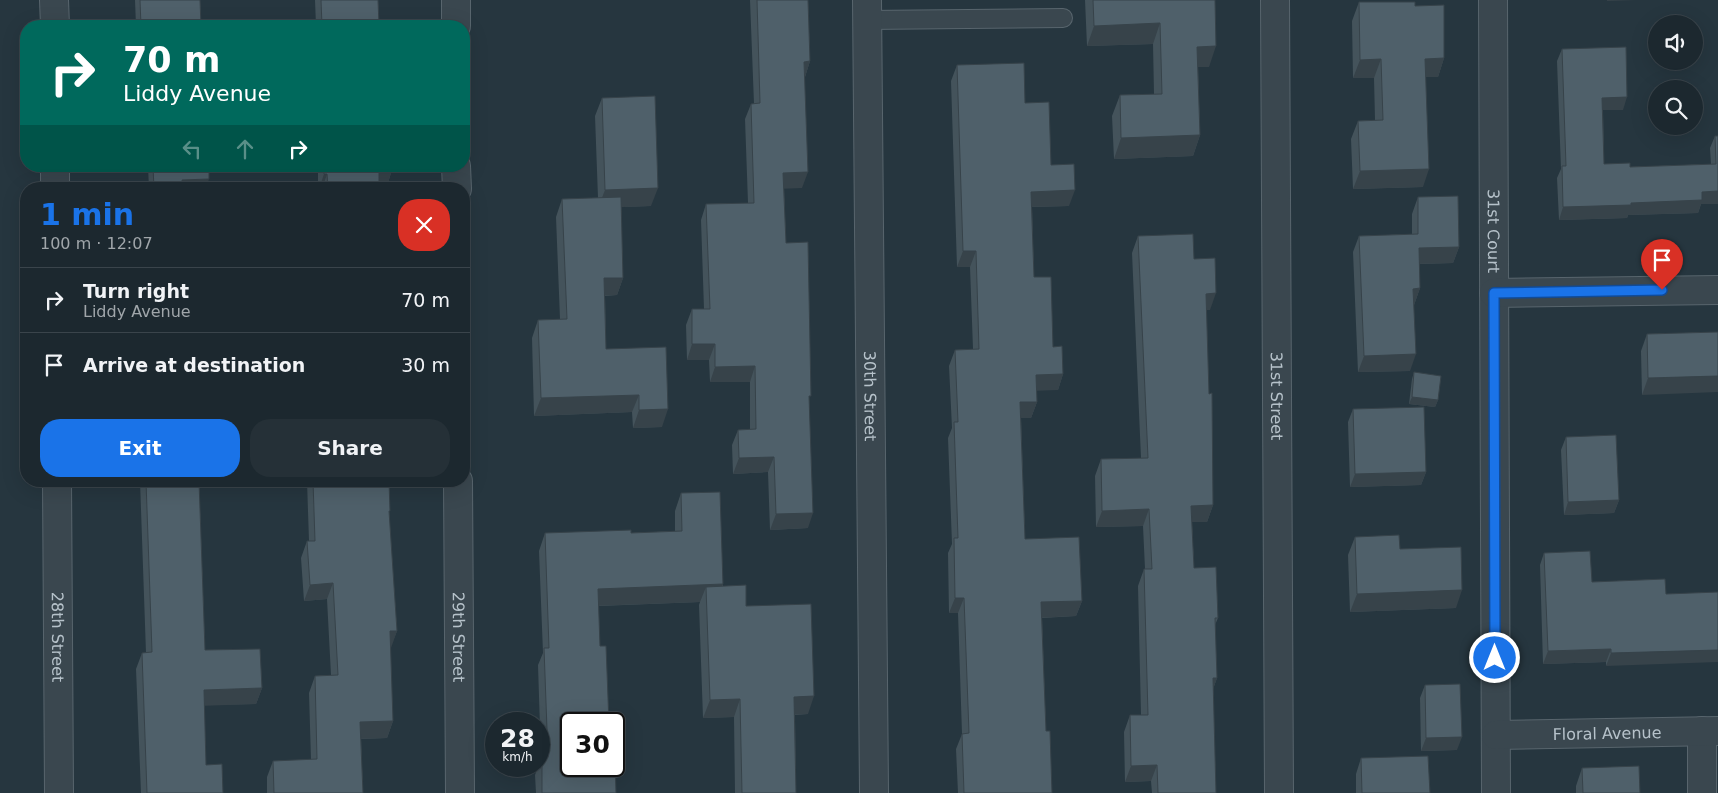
<!DOCTYPE html>
<html lang="en">
<head>
<meta charset="utf-8">
<style>
  :root { --surface:#1c282f; --page:#253037; --text:#f1f3f6; --muted:#a0a6aa; --line:#3a444b; --accent:#1a73e8 }
  body { margin:0; font-family:"DejaVu Sans",sans-serif; background:var(--page); color:var(--text); height:100vh; display:flex; flex-direction:column; font-size:19px; white-space:nowrap }
  * { box-sizing:border-box; margin:0 }
  p { font-size:16px; color:var(--muted) }
  .icon { flex:none; width:28px; height:28px; fill:none; stroke:currentColor; stroke-width:2; stroke-linecap:round; stroke-linejoin:round }
  .map { position:relative; flex:1; overflow:hidden }
  .side { position:absolute; left:20px; top:182px; width:450px; height:305px; display:flex; flex-direction:column; background:var(--surface); border-radius:20px; box-shadow:0 5px 20px #0002,0 0 0 1px var(--line) }
  .side>* { flex:none }
  .hud { position:absolute; left:20px; top:20px; width:450px; height:152px; border-radius:20px; box-shadow:0 5px 20px #0002,0 0 0 1px var(--line); background:#00695c; color:#fff; overflow:hidden }
  .tools { position:absolute; left:1648px; top:15px; display:grid; gap:10px }
  .tools a { display:grid; place-items:center; width:55px; height:55px; border-radius:50%; background:var(--surface); box-shadow:0 5px 20px #0002,0 0 0 1px var(--line); font-size:25px }
  .speed { position:absolute; left:485px; top:712px; display:flex; gap:10px; font-size:25px; font-weight:700; text-align:center }
  .speed>* { display:grid; place-content:center; width:65px; height:65px; border-radius:50%; background:var(--surface); box-shadow:0 5px 20px #0002,0 0 0 1px var(--line); line-height:1 }
  .speed small { font-size:12px; font-weight:400 }
  .speed .limit { border:2px solid #111; border-radius:8px; background:#fff; color:#111 }
  .pin { position:absolute; display:grid; place-items:center; width:42px; height:42px; color:#fff; margin:-51px -21px; border-radius:50% 50% 50% 0; rotate:-45deg; box-shadow:0 0 5px #0007 }
  .pin .icon { rotate:45deg }
  .me { position:absolute; width:55px; margin:-28px; rotate:0deg; stroke-linejoin:round; filter:drop-shadow(0 0 4px #0008) }
  .turn { display:flex; align-items:center; gap:18px; height:105px; padding:0 20px; font-size:22px }
  .turn .icon { width:65px; height:65px; stroke-width:2.5 }
  .turn b { display:block; font-size:35px; line-height:42px }
  .lanes { display:flex; align-items:center; height:48px; padding:0 20px; background:#0003; justify-content:center; gap:25px; direction:ltr }
  .lanes .off { opacity:.35 }
  .round { display:grid; place-items:center; flex:none; width:52px; height:52px; border-radius:20px; background:var(--page) }
  .summary { display:flex; align-items:center; justify-content:space-between; height:85px; padding:0 20px }
  h1 { font-size:30px; font-weight:800; line-height:38px; color:var(--accent) }
  .button { display:flex; gap:10px; margin-top:auto; padding:10px 20px }
  .button a { flex:1; height:58px; border-radius:20px; background:var(--accent); color:#fff; font-size:20px; font-weight:800; line-height:58px; text-align:center }
  .button a+a { background:var(--page); color:var(--text) }
  ul { padding:0; list-style:none }
  li { display:flex; align-items:center; gap:15px; height:65px; padding:0 20px; border-top:1px solid var(--line) }
  li div { flex:1 }
  li b { display:block; font-size:19px }
  li em { font-style:normal }
  .map>svg:first-child { display:block }
  .lines { fill:none; stroke-linecap:round; stroke-linejoin:round }
  .lane-casing { stroke:#58656d; stroke-width:20 }
  .street-casing { stroke:#58656d; stroke-width:30 }
  .lane { stroke:#3a474f; stroke-width:18 }
  .street { stroke:#3a474f; stroke-width:28 }
  .wall { fill:#44535b }
  .shaded-wall { fill:#37434a }
  .building { fill:#4f606a; stroke:#37434a }
  .route-casing { stroke:#114b97; stroke-width:12 }
  .route { stroke:#1a73e8; stroke-width:9 }
  .labels { text-anchor:middle; dominant-baseline:central; stroke-width:5; stroke-linejoin:round; paint-order:stroke }
  .street-label { font-size:16px; fill:#b6c2ca; stroke:#1f2c34 }
</style>
</head>
<body>
<div class="map">
<svg width="1718" height="793" viewBox="0 0 1718 793">
  <rect width="100%" height="100%" fill="#26363f"/>
  <g class="lines">
    <defs>
      <polyline id="lane" points="867,20 1063,18"/>
      <g id="street">
        <polyline points="54,0 55,26"/>
        <polyline points="456,0 456,26"/>
        <path id="s1" d="M867 0 874 793"/>
        <path id="s2" d="M1275 0 1279 793"/>
        <path id="s3" d="M1493 0 1496 793"/>
        <polyline points="55,166 55,189"/>
        <polyline points="456,166 457,189"/>
        <polyline points="1494,293 1718,290"/>
        <path id="s4" d="M57 481 59 793"/>
        <path id="s5" d="M458 481 460 793"/>
        <polyline points="1702,731 1702,793"/>
        <path id="s6" d="M1496 735 1718 731"/>
      </g>
    </defs>
    <use href="#lane" class="lane-casing"/>
    <use href="#street" class="street-casing"/>
    <use href="#lane" class="lane"/>
    <use href="#street" class="street"/>
  </g>
  <g class="wall">
    <polygon points="135,0 200,0 201,26 136,26"/>
    <polygon points="315,0 378,0 379,25 391,26 316,26"/>
    <polygon points="750,0 808,0 810,61 805,77 802,188 784,188 786,243 809,401 808,528 770,530 768,472 733,474 732,445 738,430 750,429 750,382 710,382 709,360 687,360 686,325 692,309 704,309 701,220 706,204 748,203 745,119 751,104 754,104"/>
    <polygon points="1085,0 1215,0 1209,67 1198,67 1200,135 1193,156 1114,159 1112,116 1120,95 1154,94 1153,44 1087,46"/>
    <polygon points="1359,2 1415,6 1444,58 1438,77 1426,77 1423,187 1353,189 1351,139 1358,121 1375,120 1374,78 1353,78 1352,21"/>
    <polygon points="1562,49 1623,110 1603,110 1604,164 1630,167 1711,164 1710,148 1715,136 1718,204 1701,204 1698,213 1628,215 1627,218 1559,220 1557,178 1561,169 1557,61"/>
    <polygon points="957,65 1025,103 1051,165 1069,206 1032,207 1034,277 1053,347 1063,374 1058,390 1036,390 1037,402 1031,418 1021,418 1025,539 1082,601 1076,616 1042,618 1046,731 1052,793 958,793 956,749 962,734 958,613 949,613 948,553 952,544 948,438 952,428 949,366 955,350 973,349 970,267 957,267 951,81"/>
    <polygon points="602,98 651,206 621,207 623,278 617,295 605,296 606,349 662,427 633,428 632,412 534,416 532,338 538,320 560,319 556,217 562,199 598,198 595,116"/>
    <polygon points="148,166 209,166 206,189 149,189"/>
    <polygon points="318,166 391,166 391,173 386,189 318,189"/>
    <polygon points="1418,197 1459,247 1453,263 1419,264 1420,288 1414,305 1410,371 1358,372 1353,252 1359,236 1412,234 1412,214"/>
    <polygon points="1138,236 1194,259 1210,310 1206,310 1213,505 1207,522 1192,522 1194,568 1218,618 1215,625 1217,678 1213,689 1216,793 1152,793 1151,781 1125,782 1124,732 1130,715 1141,715 1138,586 1144,569 1145,569 1143,526 1096,527 1095,476 1101,459 1141,458 1132,253"/>
    <polygon points="1718,332 1642,395 1641,351 1647,334"/>
    <polygon points="1414,372 1438,400 1435,407 1409,404 1412,379"/>
    <polygon points="1353,409 1426,472 1421,485 1350,487 1348,422"/>
    <polygon points="1566,437 1619,500 1614,513 1564,515 1561,450"/>
    <polygon points="140,481 199,481 205,650 262,688 256,704 204,705 206,765 223,793 141,793 136,669 142,653 146,653"/>
    <polygon points="307,481 389,481 389,514 397,631 390,648 393,721 387,738 361,739 363,793 267,793 267,777 273,761 311,760 309,693 315,676 331,675 327,599 304,601 301,558 307,541 309,541"/>
    <polygon points="681,493 723,584 723,586 746,606 808,714 795,715 796,793 735,793 734,717 703,718 699,605 700,602 599,606 571,724 616,793 536,793 535,775 541,759 538,665 543,653 539,551 545,533 631,533 675,531 675,511"/>
    <polygon points="1355,537 1400,549 1456,608 1350,612 1348,555"/>
    <polygon points="1544,553 1592,582 1665,579 1606,666 1606,662 1543,664 1540,565"/>
    <polygon points="1425,685 1457,750 1421,751 1420,698"/>
    <polygon points="1361,758 1430,793 1356,793 1356,774"/>
    <polygon points="1582,768 1640,793 1576,793 1576,786"/>
  </g>
  <g class="shaded-wall">
    <polygon points="1607,0 1636,0 1607,1"/>
    <polygon points="1160,23 1153,44 1087,46 1094,26"/>
    <polygon points="1216,46 1209,67 1190,67 1197,47"/>
    <polygon points="1444,58 1438,77 1419,77 1425,59"/>
    <polygon points="1381,59 1374,78 1353,78 1360,60"/>
    <polygon points="810,61 805,77 804,62"/>
    <polygon points="1627,97 1623,110 1598,110 1602,98"/>
    <polygon points="1200,135 1193,156 1114,159 1121,138"/>
    <polygon points="1429,169 1423,187 1353,189 1360,171"/>
    <polygon points="808,172 802,188 777,189 783,173"/>
    <polygon points="379,173 391,173 386,189 373,189"/>
    <polygon points="324,174 327,174 322,189 319,189"/>
    <polygon points="209,179 206,189 179,189 182,180"/>
    <polygon points="658,188 651,206 598,208 605,190"/>
    <polygon points="1075,190 1069,206 1025,207 1031,192"/>
    <polygon points="1718,191 1718,204 1701,204 1698,213 1628,215 1627,218 1559,220 1563,207 1631,203 1702,192"/>
    <polygon points="1459,247 1453,263 1413,264 1419,248"/>
    <polygon points="963,251 976,251 970,267 957,267"/>
    <polygon points="604,278 623,278 617,295 598,296"/>
    <polygon points="1420,288 1414,305 1413,289"/>
    <polygon points="1216,293 1210,310 1200,310 1206,294"/>
    <polygon points="692,344 715,344 709,360 687,360"/>
    <polygon points="1416,354 1410,371 1358,372 1364,356"/>
    <polygon points="755,366 750,382 710,382 715,367"/>
    <polygon points="1063,374 1058,390 1030,391 1036,375"/>
    <polygon points="1718,376 1718,392 1642,395 1648,378"/>
    <polygon points="639,395 632,412 534,416 541,398"/>
    <polygon points="1412,397 1438,400 1435,407 1409,404"/>
    <polygon points="1020,402 1037,402 1031,418 1014,418"/>
    <polygon points="668,409 662,427 633,428 639,410"/>
    <polygon points="774,457 768,472 733,474 739,458"/>
    <polygon points="1426,472 1421,485 1350,487 1355,474"/>
    <polygon points="1619,500 1614,513 1564,515 1568,502"/>
    <polygon points="1213,505 1207,522 1185,522 1191,506"/>
    <polygon points="1149,509 1143,526 1096,527 1102,511"/>
    <polygon points="813,513 808,528 770,530 776,514"/>
    <polygon points="333,583 327,599 304,601 310,585"/>
    <polygon points="723,584 717,602 706,587 700,602 592,606 598,589"/>
    <polygon points="1462,590 1456,608 1350,612 1357,594"/>
    <polygon points="955,598 964,598 958,613 949,613"/>
    <polygon points="1082,601 1076,616 1035,618 1041,602"/>
    <polygon points="390,631 397,631 391,648 384,648"/>
    <polygon points="1611,649 1606,662 1543,664 1548,651"/>
    <polygon points="1718,650 1718,662 1606,666 1611,653"/>
    <polygon points="1213,678 1217,678 1211,695"/>
    <polygon points="262,688 256,704 198,706 204,690"/>
    <polygon points="814,696 808,714 788,715 794,697"/>
    <polygon points="740,699 734,717 703,718 710,700"/>
    <polygon points="393,721 387,738 354,739 360,722"/>
    <polygon points="1462,737 1457,750 1421,751 1426,738"/>
    <polygon points="1157,765 1151,781 1125,782 1131,766"/>
  </g>
  <g class="building">
    <polygon points="140,0 200,0 201,26 141,26"/>
    <polygon points="321,0 378,0 379,25 391,25 391,26 322,26"/>
    <polygon points="757,0 808,0 810,61 804,62 808,172 783,173 786,243 808,242 811,396 809,396 813,513 776,514 774,457 739,458 738,430 756,429 755,366 715,367 715,344 692,344 692,309 710,309 706,204 754,203 751,104 760,103"/>
    <polygon points="1093,0 1215,0 1216,46 1197,47 1200,135 1121,138 1120,95 1162,94 1160,23 1094,26"/>
    <polygon points="1359,2 1415,2 1415,6 1444,5 1444,58 1425,59 1429,169 1360,171 1358,121 1383,120 1381,59 1360,60"/>
    <polygon points="1626,47 1627,97 1602,98 1604,164 1630,163 1630,167 1716,164 1715,136 1718,136 1718,191 1702,192 1702,200 1631,203 1631,205 1563,207 1562,166 1566,166 1562,49"/>
    <polygon points="1024,63 1025,103 1049,102 1051,165 1074,164 1075,190 1031,192 1034,277 1051,277 1053,347 1062,346 1063,374 1036,375 1037,402 1020,402 1025,539 1079,537 1082,601 1041,602 1046,731 1050,731 1052,793 964,793 962,734 969,733 964,598 955,598 954,538 958,538 954,422 958,422 955,350 979,349 976,251 963,251 957,65"/>
    <polygon points="655,96 658,188 605,190 602,98"/>
    <polygon points="153,166 209,166 209,179 182,180 183,189 154,189"/>
    <polygon points="324,166 391,166 391,173 379,173 379,189 328,189 327,174 324,174"/>
    <polygon points="1458,196 1459,247 1419,248 1420,288 1413,289 1416,354 1364,356 1359,236 1418,234 1418,197"/>
    <polygon points="621,197 623,278 604,278 606,349 666,347 668,409 639,410 639,395 541,398 538,320 567,319 562,199"/>
    <polygon points="1193,234 1194,259 1215,258 1216,293 1206,294 1209,394 1212,393 1213,505 1191,506 1194,568 1216,567 1218,618 1215,618 1217,678 1213,678 1216,793 1158,793 1157,765 1131,766 1130,715 1148,715 1144,569 1152,569 1149,509 1102,511 1101,459 1148,458 1138,236"/>
    <polygon points="1718,332 1718,376 1648,378 1647,334"/>
    <polygon points="1414,372 1441,376 1438,400 1412,397"/>
    <polygon points="1424,407 1426,472 1355,474 1353,409"/>
    <polygon points="1616,435 1619,500 1568,502 1566,437"/>
    <polygon points="146,481 199,481 205,650 260,649 262,688 204,690 206,765 222,764 223,793 147,793 142,653 152,652"/>
    <polygon points="313,481 389,481 390,511 389,511 397,631 390,631 393,721 360,722 363,793 274,793 273,761 317,759 315,676 338,675 333,583 310,585 307,541 315,541"/>
    <polygon points="720,492 723,584 598,589 600,646 606,646 609,724 571,724 571,766 614,766 614,756 615,756 616,793 542,793 542,758 548,757 544,648 549,648 545,533 631,530 631,533 682,531 681,493"/>
    <polygon points="1399,535 1400,549 1461,547 1462,590 1357,594 1355,537"/>
    <polygon points="1590,551 1592,582 1665,579 1666,594 1718,592 1718,650 1611,653 1611,649 1548,651 1544,553"/>
    <polygon points="746,585 746,606 811,604 814,696 794,697 796,793 742,793 740,699 710,700 706,587"/>
    <polygon points="1460,684 1462,737 1426,738 1425,685"/>
    <polygon points="1428,756 1430,793 1362,793 1361,758"/>
    <polygon points="1639,766 1640,793 1583,793 1582,768"/>
  </g>
  <g class="lines">
    <defs>
      <polyline id="route" points="1495,658 1494,293 1662,290"/>
    </defs>
    <use href="#route" class="route-casing"/>
    <use href="#route" class="route"/>
  </g>
  <g class="labels">
    <g class="street-label">
      <text stroke="none"><textPath href="#s3" startOffset="231">31st Court</textPath></text>
      <text stroke="none"><textPath href="#s1" startOffset="396">30th Street</textPath></text>
      <text stroke="none"><textPath href="#s2" startOffset="396">31st Street</textPath></text>
      <text stroke="none"><textPath href="#s4" startOffset="156">28th Street</textPath></text>
      <text stroke="none"><textPath href="#s5" startOffset="156">29th Street</textPath></text>
      <text stroke="none"><textPath href="#s6" startOffset="111">Floral Avenue</textPath></text>
    </g>
  </g>
</svg>
<div class="tools">
<a><svg class="icon" aria-label="sound" viewBox="0 0 24 24"><path d="M4 9h4l5-4v14l-5-4H4zM17 9q2 3 0 6"/></svg></a>
<a><svg class="icon" aria-label="search" viewBox="0 0 24 24"><circle cx="10" cy="10" r="6"/><path d="M15 15l6 6"/></svg></a>
</div>
<div class="speed"><div>28<small>km/h</small></div><div class="limit">30</div></div>
<div class="pin" style="left:1662px;top:290px;background:#d93025"><svg class="icon" aria-label="arrive" viewBox="0 0 24 24"><path d="M6 21V4h12l-3 4 3 4H6"/></svg></div>
<svg class="me" style="left:1495px;top:658px" viewBox="-20 -20 40 40"><circle r="17" fill="#1a73e8" stroke="#fff" stroke-width="3"/><path d="M0-11L8 9 0 5-8 9z" fill="#fff"/></svg>
<div class="hud">
<div class="turn"><svg class="icon" aria-label="right" viewBox="0 0 24 24"><path d="M7 20v-9h11M14 6l5 5-5 5"/></svg><div><b>70 m</b>Liddy Avenue</div></div>
<div class="lanes"><svg class="icon off" aria-label="left" viewBox="0 0 24 24"><path d="M17 20v-9H6M10 6l-5 5 5 5"/></svg><svg class="icon off" aria-label="ahead" viewBox="0 0 24 24"><path d="M12 20V5M6 11l6-6 6 6"/></svg><svg class="icon" aria-label="right" viewBox="0 0 24 24"><path d="M7 20v-9h11M14 6l5 5-5 5"/></svg></div>
</div>
<section class="side">
<div class="summary"><div><h1>1 min</h1><p>100 m · 12:07</p></div><a class="round" style="background:#d93025;color:#fff"><svg class="icon" aria-label="close" viewBox="0 0 24 24"><path d="M6 6l12 12M18 6L6 18"/></svg></a></div>
<ul>
<li><svg class="icon" aria-label="right" viewBox="0 0 24 24"><path d="M7 20v-9h11M14 6l5 5-5 5"/></svg><div><b>Turn right</b><p>Liddy Avenue</p></div><em>70 m</em></li>
<li><svg class="icon" aria-label="arrive" viewBox="0 0 24 24"><path d="M6 21V4h12l-3 4 3 4H6"/></svg><div><b>Arrive at destination</b></div><em>30 m</em></li>
</ul>
<div class="button"><a>Exit</a><a>Share</a></div>
</section>
</div>
</body>
</html>
